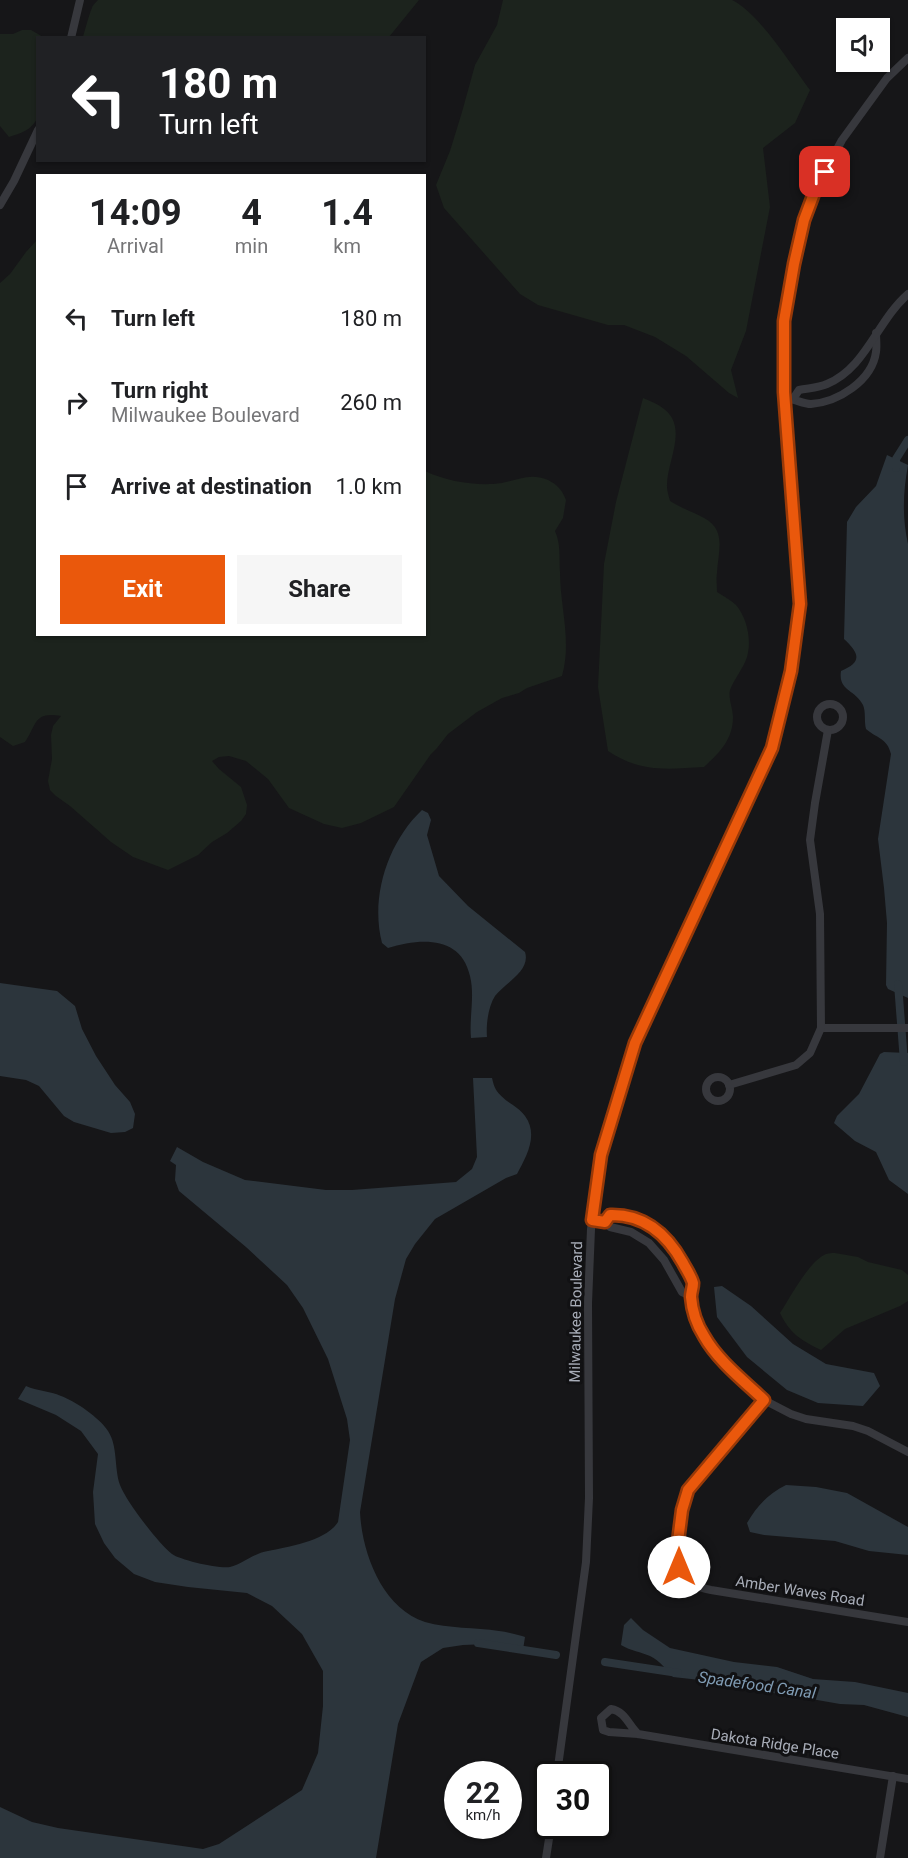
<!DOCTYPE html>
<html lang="en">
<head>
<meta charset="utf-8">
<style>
  :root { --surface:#fff; --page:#f6f6f6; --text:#202124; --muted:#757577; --accent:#ea580c }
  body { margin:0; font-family:Roboto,sans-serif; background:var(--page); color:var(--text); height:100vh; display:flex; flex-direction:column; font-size:22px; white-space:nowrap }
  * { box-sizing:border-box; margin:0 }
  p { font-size:20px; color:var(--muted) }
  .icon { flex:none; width:33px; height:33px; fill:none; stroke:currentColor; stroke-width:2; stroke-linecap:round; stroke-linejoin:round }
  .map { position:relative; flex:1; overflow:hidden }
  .side { position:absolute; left:36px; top:174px; width:390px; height:462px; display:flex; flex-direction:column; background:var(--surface); border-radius:0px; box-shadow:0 2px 4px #0004 }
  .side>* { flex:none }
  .banner { position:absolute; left:36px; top:36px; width:390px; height:126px; border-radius:0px; box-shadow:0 2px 4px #0004; background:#202124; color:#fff; overflow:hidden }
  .controls { position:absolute; left:836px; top:18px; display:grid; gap:12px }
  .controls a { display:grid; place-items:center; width:54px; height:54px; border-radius:0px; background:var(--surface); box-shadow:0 2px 4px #0004; font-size:30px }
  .speed { position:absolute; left:444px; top:1761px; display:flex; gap:12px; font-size:30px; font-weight:700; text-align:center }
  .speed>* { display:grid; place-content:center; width:78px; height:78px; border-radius:50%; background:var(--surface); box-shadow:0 2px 4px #0004; line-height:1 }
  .speed small { font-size:15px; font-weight:400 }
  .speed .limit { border:3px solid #111; border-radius:9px; background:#fff; color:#111 }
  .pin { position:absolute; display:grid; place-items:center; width:51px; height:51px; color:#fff; margin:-26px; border-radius:12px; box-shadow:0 3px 9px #0006 }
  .me { position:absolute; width:66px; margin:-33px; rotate:0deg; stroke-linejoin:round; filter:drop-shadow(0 0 4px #0008) }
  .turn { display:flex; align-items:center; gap:21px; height:126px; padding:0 24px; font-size:27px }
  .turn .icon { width:78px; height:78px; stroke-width:2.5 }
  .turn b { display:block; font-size:42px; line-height:51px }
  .eta { display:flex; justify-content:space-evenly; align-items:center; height:102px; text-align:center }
  .eta b { font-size:36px; font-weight:700; line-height:42px }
  .primary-button { display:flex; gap:12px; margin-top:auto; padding:12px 24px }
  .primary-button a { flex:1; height:69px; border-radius:0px; background:var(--accent); color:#fff; font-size:24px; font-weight:700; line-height:69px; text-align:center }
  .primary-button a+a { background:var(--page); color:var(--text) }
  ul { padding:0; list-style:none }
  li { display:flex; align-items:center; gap:18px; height:84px; padding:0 24px }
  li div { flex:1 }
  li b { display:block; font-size:22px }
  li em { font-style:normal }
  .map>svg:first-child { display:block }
  .green { fill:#1c231d }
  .water { fill:#2c353c }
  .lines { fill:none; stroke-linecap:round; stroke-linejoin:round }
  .canal { stroke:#2c353c; stroke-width:8 }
  .minor { stroke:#37383d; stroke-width:8 }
  .route-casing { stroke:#983908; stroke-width:15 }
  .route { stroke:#ea580c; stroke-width:10 }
  .labels { text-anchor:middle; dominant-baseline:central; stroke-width:6; stroke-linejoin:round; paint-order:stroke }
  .street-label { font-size:15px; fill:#a8adb8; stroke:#111113 }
  .water-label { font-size:16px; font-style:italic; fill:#7f9bb3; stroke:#111113 }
</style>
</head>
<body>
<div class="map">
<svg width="908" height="1858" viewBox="0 0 908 1858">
  <rect width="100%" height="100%" fill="#161618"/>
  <g class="green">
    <path d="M98 0H419L389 37H83C84 34 90 11 92 8 92 6 97 1 98 0Z"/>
    <path d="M503 0H732C759 13 791 65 810 90L795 123 763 148 770 207 746 331 731 370 738 398 729 393 686 356 655 337 624 325H608L538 305 520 294 444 208 436 185 450 151 462 112 475 65 497 25Z"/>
    <path d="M22 30H31L43 37 38 38 37 119C30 131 21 133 9 137L0 126V34H13Z"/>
    <path d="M37 240 38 634H424L425 471C446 481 470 485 493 484 514 483 527 471 548 480 558 485 562 490 566 500L563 518 555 531C561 544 559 558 560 572 560 607 572 641 562 676L527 688 519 693 502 698 477 712 448 734 437 748 431 754 394 807 361 823 342 828 324 824 289 808 268 779 246 761 229 756 219 757 212 761 219 769 241 787 247 805 246 814 241 821 227 833 212 842 198 855 168 870 133 857 111 842 70 806 56 796 50 790 48 781 52 759 51 735 53 726 61 716C34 711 37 724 25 742L13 746 0 737V283L10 274 26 252Z"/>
    <path d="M643 398C650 401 658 404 664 409 689 428 666 463 667 487 667 491 669 497 670 501 681 508 693 512 704 518 727 530 718 552 717 573 716 579 717 585 717 592 723 596 731 600 736 605 747 618 752 640 747 657 743 669 734 679 730 690 728 698 733 709 733 717 733 740 719 753 704 767 667 769 641 773 608 751L598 687 604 564 616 502Z"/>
    <path d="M835 1253 858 1257 868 1262 902 1270 908 1275V1301L900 1306 845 1329 821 1350C801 1340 790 1334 780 1313 790 1298 809 1261 826 1254 829 1253 832 1253 835 1253Z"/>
  </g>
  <g class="water">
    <path d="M887 455 908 465C903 492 902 517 908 544V998L888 989 886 985 887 923 884 888 878 839 891 754C887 738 878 739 866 729 864 721 866 712 863 705 855 689 838 691 841 671 863 662 859 653 844 639L847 522 856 507 876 486Z"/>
    <path d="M422 810 428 813 431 820 427 835 439 876 468 906 525 952C531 971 505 983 495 996 488 1007 486 1025 487 1037L471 1038C469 1018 475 996 470 976 461 935 420 938 388 948L382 943C370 897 388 842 422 810Z"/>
    <polygon points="0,983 57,991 75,1006 82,1029 96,1056 115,1085 130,1102 135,1114 133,1128 125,1132 111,1133 74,1122 64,1116 39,1086 26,1080 0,1076"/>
    <polygon points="884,1052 908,1053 908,1194 889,1180 876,1152 855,1141 834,1123 837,1116 859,1094 880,1054"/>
    <path d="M473 1078H492C495 1091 497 1092 507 1101 513 1105 521 1110 525 1116 539 1135 526 1157 517 1174L506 1178 435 1219 415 1244 406 1259 395 1299 360 1512C362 1553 382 1608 425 1622 449 1629 475 1627 499 1631 507 1632 515 1634 522 1636L525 1637 523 1650 488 1644 463 1645 443 1648 421 1662 398 1724 376 1858H0V1807L32 1822 58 1828 203 1849 219 1844 302 1790 318 1753 323 1706V1671L302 1634 272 1606 247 1593 188 1587 155 1582 134 1574 115 1558 104 1543 95 1524 93 1492 98 1454 81 1431 56 1415 18 1399 26 1386C37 1391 50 1391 61 1396 75 1401 100 1418 108 1431 118 1446 114 1468 120 1485 126 1501 158 1543 172 1554 180 1560 219 1569 230 1567 243 1564 254 1553 268 1551 288 1547 326 1541 338 1522L350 1440 347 1419 328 1359 303 1308 287 1285 246 1247 179 1191 175 1180 176 1165 170 1161 177 1147 203 1162 245 1180 326 1190H352L456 1182 472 1169 477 1157Z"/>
    <polygon points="722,1286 751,1306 793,1344 826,1364 874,1373 880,1386 863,1406 818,1403 787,1390 747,1357 717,1317 714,1287"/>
    <path d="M786 1485 816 1487 847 1493 908 1527V1555L869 1551 835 1541 764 1535 750 1532 747 1523C757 1506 768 1494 786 1485Z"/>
    <path d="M631 1618 643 1630 670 1648 734 1662 777 1667 813 1679 855 1682 908 1693V1717L864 1705 840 1704 783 1694 742 1690 700 1680 673 1677C666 1669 660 1661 650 1656 641 1652 631 1651 621 1645L624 1625Z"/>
  </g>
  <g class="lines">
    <g class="canal">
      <polyline points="896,468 896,459 908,440"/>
      <polyline points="898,984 904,1062"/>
      <polyline points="478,1643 556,1655"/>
      <polyline points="605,1662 678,1673"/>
    </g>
    <g class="minor">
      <polyline points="71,38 80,0"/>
      <polyline points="0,205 14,181 38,130"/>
      <path d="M788 399C796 399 802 404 811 404 838 402 872 381 876 352 877 346 876 339 876 333"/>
      <path d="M793 399 799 390C808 388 818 388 827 384 866 368 877 321 908 294"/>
      <circle cx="830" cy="717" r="13"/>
      <polyline points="821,1028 908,1028"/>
      <circle cx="718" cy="1089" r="12"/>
      <polyline points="729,1085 796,1065 810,1053 821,1028 820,914 810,840 815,803 828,730"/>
      <path d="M592 1220 605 1222 610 1227 631 1232 649 1243 664 1260 682 1292 691 1296C692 1293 693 1290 693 1286 693 1280 689 1274 686 1269 675 1249 661 1227 638 1219 629 1215 619 1215 610 1215L605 1222"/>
      <polyline points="691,1296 698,1325 712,1348 764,1400 791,1414 806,1419 853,1426 868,1431 908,1452"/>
      <path d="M764 1400C747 1420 730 1439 713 1459 704 1469 693 1480 687 1491 681 1502 681 1515 680 1527 676 1561 671 1582 711 1590L908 1622"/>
      <path d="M638 1734C629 1726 625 1711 611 1709L601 1718 603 1730 609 1732 638 1734 908 1779"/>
      <polyline points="557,1774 586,1562 589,1498 588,1303 591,1229 601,1155 635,1043 772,748 791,671 800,604 785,391 784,321 793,264 804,220 816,188 842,140 887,78 908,58"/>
      <polyline points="546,1858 551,1826"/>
      <polyline points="880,1858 893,1776"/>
    </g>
  </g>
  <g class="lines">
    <defs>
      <path id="route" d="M679 1567 676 1557 682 1510 688 1490 764 1400C744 1381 718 1361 704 1336 697 1325 692 1310 691 1297 691 1292 693 1288 693 1283 691 1276 686 1269 683 1263 667 1234 644 1214 610 1215L605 1222 592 1220 601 1155 635 1043 772 748 791 671 800 604 784 392V321L794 264 804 220 816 188 825 172"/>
    </defs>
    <use href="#route" class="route-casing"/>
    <use href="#route" class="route"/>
  </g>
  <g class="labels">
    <g class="street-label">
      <text transform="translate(576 1312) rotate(-89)">Milwaukee Boulevard</text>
      <text transform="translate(800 1591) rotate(9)">Amber Waves Road</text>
      <text transform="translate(775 1744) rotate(9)">Dakota Ridge Place</text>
    </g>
    <g class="water-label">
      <text transform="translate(757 1685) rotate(8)">Spadefood Canal</text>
    </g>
  </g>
</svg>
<div class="controls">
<a><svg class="icon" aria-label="sound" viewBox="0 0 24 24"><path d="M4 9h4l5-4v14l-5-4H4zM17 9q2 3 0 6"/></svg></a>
</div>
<div class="speed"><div>22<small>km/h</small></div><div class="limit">30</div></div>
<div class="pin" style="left:825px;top:172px;background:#d93025"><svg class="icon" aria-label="arrive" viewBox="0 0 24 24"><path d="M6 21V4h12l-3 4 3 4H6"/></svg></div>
<svg class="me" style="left:679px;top:1567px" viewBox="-20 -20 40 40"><circle r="19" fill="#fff"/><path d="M0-13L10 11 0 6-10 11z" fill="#ea580c"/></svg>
<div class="banner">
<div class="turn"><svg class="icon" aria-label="left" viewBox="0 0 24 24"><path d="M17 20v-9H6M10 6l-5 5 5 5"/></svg><div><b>180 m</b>Turn left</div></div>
</div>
<section class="side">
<div class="eta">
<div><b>14:09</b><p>Arrival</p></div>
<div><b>4</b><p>min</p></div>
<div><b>1.4</b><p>km</p></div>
</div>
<ul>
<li><svg class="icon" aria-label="left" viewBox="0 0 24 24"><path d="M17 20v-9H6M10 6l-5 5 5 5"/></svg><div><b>Turn left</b></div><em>180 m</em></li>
<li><svg class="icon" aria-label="right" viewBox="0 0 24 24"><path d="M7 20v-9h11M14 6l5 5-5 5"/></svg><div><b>Turn right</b><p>Milwaukee Boulevard</p></div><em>260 m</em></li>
<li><svg class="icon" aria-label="arrive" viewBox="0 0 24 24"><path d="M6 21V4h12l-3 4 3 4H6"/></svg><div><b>Arrive at destination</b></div><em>1.0 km</em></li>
</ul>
<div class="primary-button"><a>Exit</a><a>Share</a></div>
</section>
</div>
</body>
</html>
